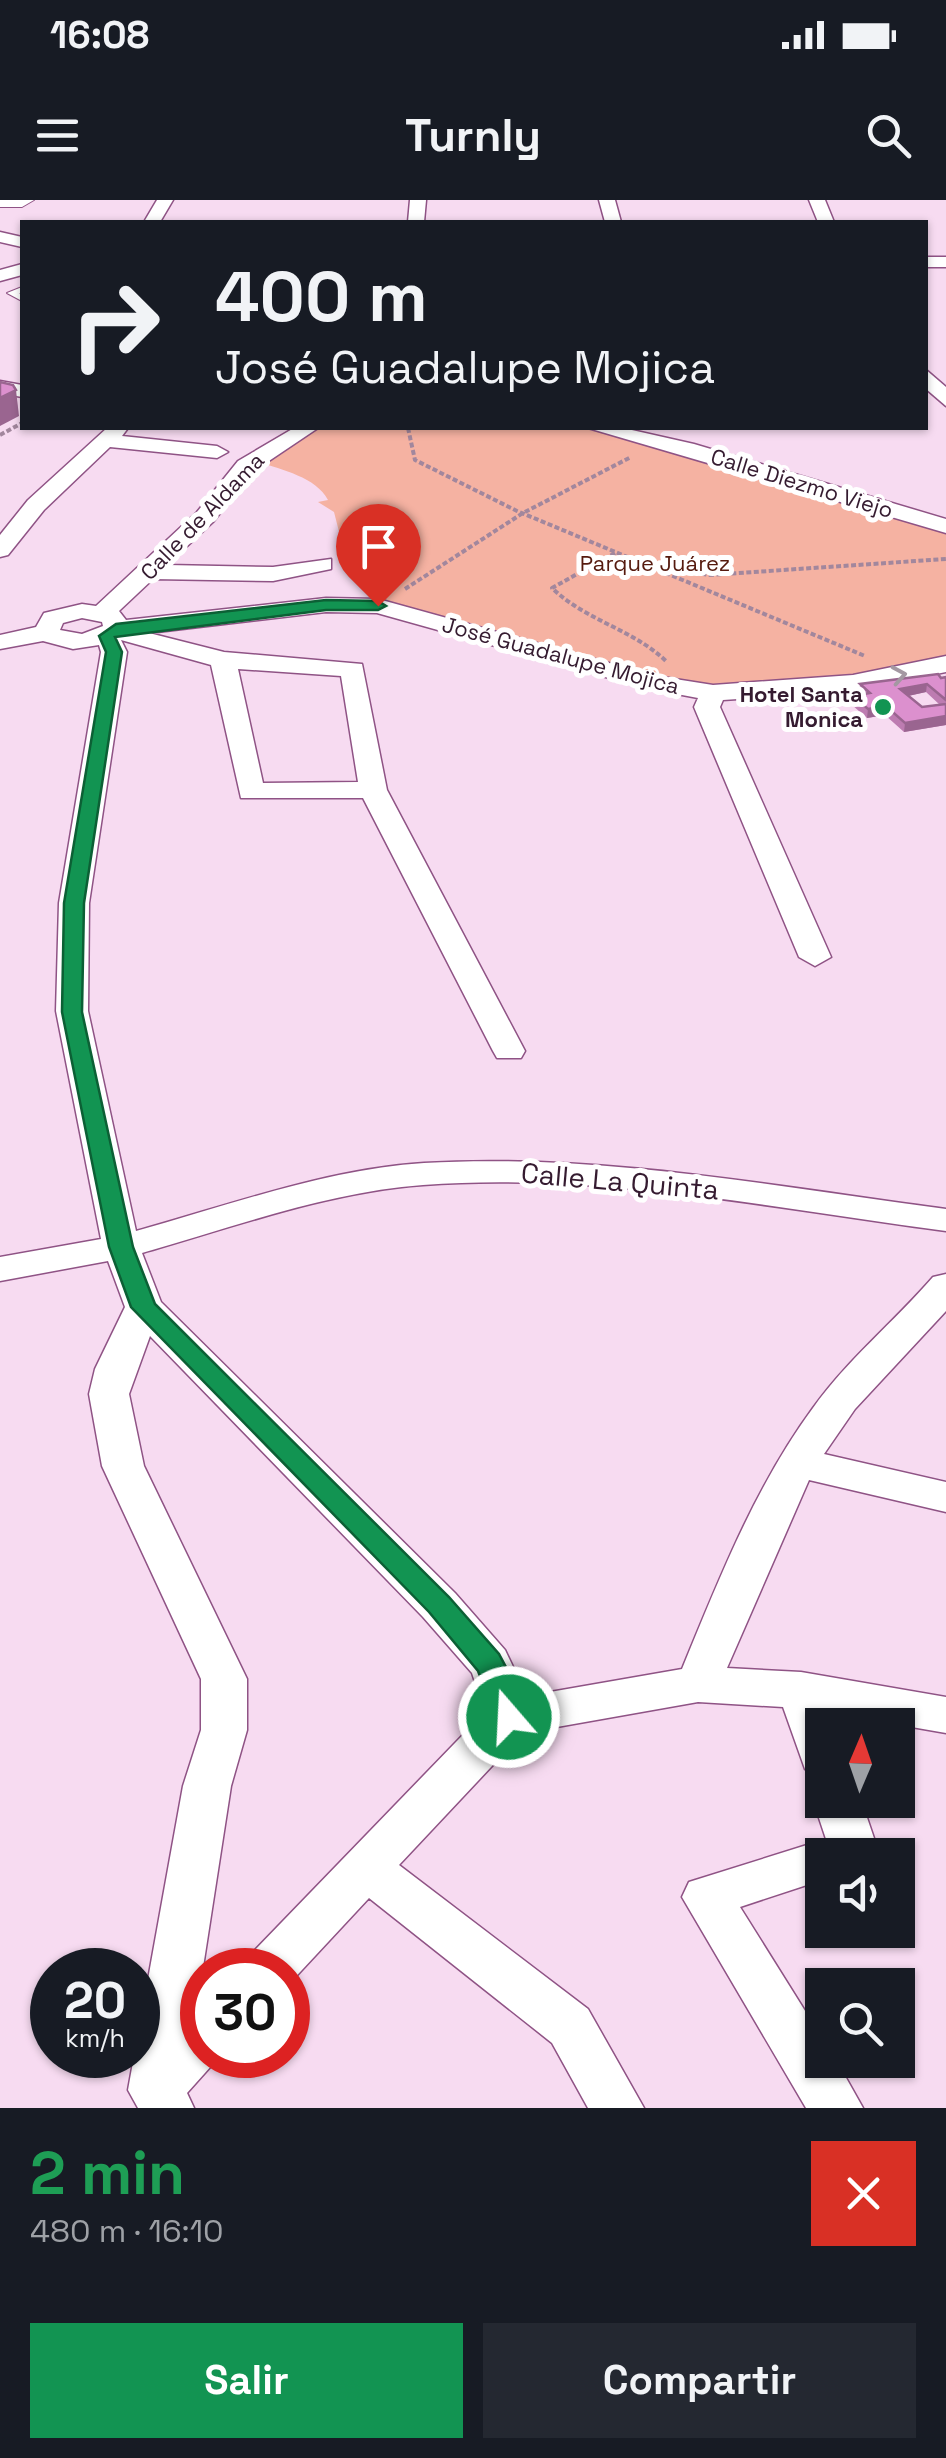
<!DOCTYPE html>
<html lang="es">
<head>
<meta charset="utf-8">
<style>
  :root { --surface:#171b24; --page:#242831; --text:#f1f3f6; --muted:#9ea1a6; --accent:#129452 }
  body { margin:0; font-family:"Space Grotesk",sans-serif; background:var(--page); color:var(--text); height:100vh; display:flex; flex-direction:column; font-size:38px; white-space:nowrap }
  * { box-sizing:border-box; margin:0 }
  p { font-size:32px; color:var(--muted) }
  .icon { flex:none; width:55px; height:55px; fill:none; stroke:currentColor; stroke-width:2; stroke-linecap:round; stroke-linejoin:round }
  .map { position:relative; height:1908px; overflow:hidden }
  .drawer { display:flex; flex-direction:column; background:var(--surface); flex:1 }
  .drawer>* { flex:none }
  .hud { position:absolute; left:20px; top:20px; width:908px; height:210px; border-radius:0px; box-shadow:0 2px 8px #0004; background:#171b24; color:var(--text); overflow:hidden }
  .needle { width:65px; rotate:2deg }
  .fabs { position:absolute; left:805px; top:1508px; display:grid; gap:20px }
  .fabs a { display:grid; place-items:center; width:110px; height:110px; border-radius:0px; background:var(--surface); box-shadow:0 2px 8px #0004; font-size:50px }
  .speed { position:absolute; left:30px; top:1748px; display:flex; gap:20px; font-size:50px; font-weight:700; text-align:center }
  .speed>* { display:grid; place-content:center; width:130px; height:130px; border-radius:50%; background:var(--surface); box-shadow:0 2px 8px #0004; line-height:1 }
  .speed small { font-size:25px; font-weight:400 }
  .speed .limit { border:15px solid #d22; background:#fff; color:#111 }
  .pin { position:absolute; display:grid; place-items:center; width:85px; height:85px; color:#fff; margin:-102px -42px; border-radius:50% 50% 50% 0; rotate:-45deg; box-shadow:0 0 10px #0007 }
  .pin .icon { rotate:45deg }
  .me { position:absolute; width:110px; margin:-55px; rotate:341deg; stroke-linejoin:round; filter:drop-shadow(0 0 8px #0008) }
  .turn { display:flex; align-items:center; gap:35px; height:210px; padding:0 30px; font-size:45px }
  .turn .icon { width:130px; height:130px; stroke-width:2.5 }
  .turn b { display:block; font-size:70px; line-height:85px }
  .round { display:grid; place-items:center; flex:none; width:105px; height:105px; border-radius:0px; background:var(--page) }
  .summary { display:flex; align-items:center; justify-content:space-between; height:170px; padding:0 30px }
  h1 { font-size:60px; font-weight:800; line-height:75px; color:#1e9e55 }
  .cta { display:flex; gap:20px; margin-top:auto; padding:20px 30px }
  .cta a { flex:1; height:115px; border-radius:0px; background:var(--accent); color:#fff; font-size:40px; font-weight:800; line-height:115px; text-align:center }
  .cta a+a { background:var(--page); color:var(--text) }
  .status { display:flex; justify-content:space-between; align-items:center; height:70px; padding:0 50px; background:var(--surface); direction:ltr }
  .status svg { height:28px; fill:currentColor }
  header { display:flex; justify-content:space-between; align-items:center; height:130px; padding:0 30px; background:var(--surface); font-size:45px; font-weight:800 }
  .map>svg:first-child { display:block }
  .green { fill:#f5b2a2 }
  .lines { fill:none; stroke-linecap:round; stroke-linejoin:round }
  .lane-casing { stroke:#8f5385; stroke-width:2 }
  .street-casing { stroke:#8f5385; stroke-width:3 }
  .secondary-casing { stroke:#8f5385; stroke-width:2 }
  .path { stroke:#a2879d; stroke-width:4; stroke-dasharray:5 2.5; stroke-linecap:butt }
  .lane { fill:#fff; fill-rule:evenodd }
  .street { fill:#fff; fill-rule:evenodd }
  .secondary { fill:#fff; fill-rule:evenodd }
  .wall { fill:#bd7cb1; fill-rule:evenodd }
  .shaded-wall { fill:#9a6590 }
  .building { fill:#dc90ce; stroke:#9a6590; stroke-width:2.5 }
  .oneway { stroke:#a498a2 }
  .route { fill:#129452; stroke:#0c6035; stroke-width:2.5 }
  .poi-dot { fill:#129452; stroke:#fff; stroke-width:4 }
  .labels { text-anchor:middle; dominant-baseline:central; stroke-width:10; stroke-linejoin:round; paint-order:stroke }
  .far-street-label { font-size:22px; fill:#351b30; stroke:#fff }
  .far-park-label { font-size:22px; fill:#551a0e; stroke:#fff }
  .far-poi-label { font-size:22px; font-weight:bold; fill:#351b30; stroke:#fff; text-anchor:end }
  .street-label { font-size:28px; fill:#351b30; stroke:#fff }
</style>
</head>
<body>
<div class="status"><b>16:08</b><svg viewBox="0 0 49 12"><path d="M0 12V9h3v3zM5 12V6h3v6zM10 12V3h3v9zM15 12V0h3v12zM26 1h20v11H26zM47 4h2v5h-2z"/></svg></div>
<header><svg class="icon" aria-label="menu" viewBox="0 0 24 24"><path d="M4 6h16M4 12h16M4 18h16"/></svg>Turnly<svg class="icon" aria-label="search" viewBox="0 0 24 24"><circle cx="10" cy="10" r="6"/><path d="M15 15l6 6"/></svg></header>
<div class="map">
<svg width="946" height="1908" viewBox="0 0 946 1908">
  <rect width="100%" height="100%" fill="#f7dbf1"/>
  <path class="green" d="M315 228H581L675 249 946 329V457L904 471 690 489 386 403 375 361 346 359 334 312 318 302 328 300C316 277 282 270 259 262Z"/>
  <g class="lines">
    <defs>
      <polygon id="lane" points="22,87 22,93 19,93 22,95 22,101 7,93"/>
      <g id="street">
        <polygon points="157,0 173,0 160,22 144,22"/>
        <polygon points="410,0 426,0 424,22 408,22"/>
        <polygon points="599,0 615,0 621,22 605,22"/>
        <polygon points="809,0 825,0 834,22 818,22"/>
        <polygon points="0,32 22,37 22,47 0,42"/>
        <rect x="925" y="57" width="21" height="10"/>
        <polygon points="22,64 22,75 0,81 0,70"/>
        <polygon points="925,169 946,187 946,206 925,188"/>
        <polygon points="0,181 22,185 22,197 0,193"/>
        <polygon points="107,228 128,228 122,236 217,246 228,252 217,258 110,247 44,310 8,355 0,357 0,335 28,300"/>
        <path d="M294 228H318L254 271 213 322 167 365 273 367 331 359V369L273 381 153 379 119 411 126 420 326 398 378 399 656 476 713 485 853 475 946 456V472L853 491 723 500 720 507 831 757 815 766 799 757 694 507 698 498 645 488 377 413 326 412 149 433 224 452 362 464 387 590 525 851 521 858H497L493 851 363 598H241L211 465 121 440 127 452 89 703 88 811 136 1031C230 1005 327 969 424 963 599 953 773 986 946 1009V1031C773 1008 598 972 423 985 328 992 233 1027 142 1053L161 1102 455 1393 505 1450 527 1496 682 1469C719 1379 755 1287 813 1208 847 1160 894 1122 933 1077L946 1074V1111L855 1209 824 1254 946 1282V1312L809 1280 727 1468 801 1472 946 1497V1533L831 1513 835 1525H822V1575L805 1569 783 1507 698 1502 523 1533 399 1665 588 1809 644 1908H588L552 1843 369 1698 288 1785V1770H243L251 1754 485 1512 472 1473 423 1417 150 1136 129 1194 144 1266 247 1479V1530L231 1586 195 1819 202 1816V1855H221L187 1893 194 1908H138L128 1890 183 1586 201 1530V1479L102 1266 89 1194 95 1169 125 1107 108 1061 0 1081V1057L101 1039 56 811 59 703 101 452 99 445 73 449 43 441 0 449V435L36 427 44 413 82 404 96 406 197 312 238 261ZM82 418 102 422 103 426 82 434 60 430 63 423ZM238 469 341 476 358 582 263 583Z"/>
        <polygon points="588,228 623,228 694,244 946,319 946,333"/>
        <polygon points="822,1585 822,1600 861,1600 878,1650 876,1655 822,1655 822,1680 740,1707 822,1838 822,1860 836,1860 863,1908 806,1908 682,1697 689,1682 826,1639 813,1600"/>
      </g>
      <polygon id="secondary" points="0,0 34,0 22,7 0,7"/>
    </defs>
    <use href="#lane" class="lane-casing"/>
    <use href="#street" class="street-casing"/>
    <use href="#secondary" class="secondary-casing"/>
    <g class="path">
      <polyline points="408,228 415,260 517,311 865,456"/>
      <polyline points="0,235 22,223"/>
      <path d="M615 353 552 388C586 421 633 429 667 462"/>
      <polyline points="657,367 709,375 946,359"/>
      <polyline points="405,389 523,313 631,257"/>
    </g>
    <use href="#lane" class="lane"/>
    <use href="#street" class="street"/>
    <use href="#secondary" class="secondary"/>
  </g>
  <path class="wall" d="M946 477V525L904 532 885 515 867 518 852 505 853 496 861 494 859 493 860 484ZM926 492 940 505 922 507 908 496Z"/>
  <g class="shaded-wall">
    <polygon points="16,190 19,216 0,226 0,198"/>
    <polygon points="927,484 926,492 899,498 900,489"/>
    <polygon points="886,506 885,515 867,518 868,509"/>
    <polygon points="946,516 946,525 904,532 905,523"/>
  </g>
  <g class="building">
    <polygon points="0,182 13,185 16,190 0,198"/>
    <polygon points="938,474 941,478 946,477 946,500 927,484 900,489 922,507 946,504 946,516 905,523 886,506 868,509 853,496 870,493 860,484"/>
  </g>
  <defs><path id="oneway-chevron" d="M-2-3.5L2.5 0L-2 3.5" fill="none" stroke-width="1.6" stroke-linecap="round" stroke-linejoin="round" transform="scale(2.5)"/></defs>
  <use class="oneway" href="#oneway-chevron" transform="translate(899 475) rotate(-10)"/>
  <polygon class="route" points="326,400 378,401 386,406 378,410 326,410 115,437 122,452 84,703 82,812 133,1047 155,1104 449,1397 499,1454 517,1488 524,1517 520,1526 499,1526 478,1471 429,1412 131,1107 109,1047 62,812 64,703 106,452 99,436 116,424"/>
  <circle class="poi-dot" cx="883" cy="507" r="10"/>
  <g class="labels">
    <g class="far-street-label">
      <text transform="translate(802 283) rotate(17)">Calle Diezmo Viejo</text>
      <text transform="translate(202 316) rotate(-46)">Calle de Aldama</text>
      <text transform="translate(561 455) rotate(15)">José Guadalupe Mojica</text>
    </g>
    <g class="far-park-label">
      <text x="655" y="363">Parque Juárez</text>
    </g>
    <g class="far-poi-label">
      <text x="863" y="494">Hotel Santa<tspan x="863" dy="25">Monica</tspan></text>
    </g>
    <g class="street-label">
      <text transform="translate(620 981) rotate(5)">Calle La Quinta</text>
    </g>
  </g>
</svg>
<div class="fabs">
<a><svg class="needle" viewBox="-14 -14 28 28"><path d="M0-13l5 13h-10z" fill="#e53935"/><path d="M0 13l5-13h-10z" fill="#9ea1a6"/></svg></a>
<a><svg class="icon" aria-label="sound" viewBox="0 0 24 24"><path d="M4 9h4l5-4v14l-5-4H4zM17 9q2 3 0 6"/></svg></a>
<a><svg class="icon" aria-label="search" viewBox="0 0 24 24"><circle cx="10" cy="10" r="6"/><path d="M15 15l6 6"/></svg></a>
</div>
<div class="speed"><div>20<small>km/h</small></div><div class="limit">30</div></div>
<div class="pin" style="left:378px;top:406px;background:#d93025"><svg class="icon" aria-label="arrive" viewBox="0 0 24 24"><path d="M6 21V4h12l-3 4 3 4H6"/></svg></div>
<svg class="me" style="left:509px;top:1517px" viewBox="-20 -20 40 40"><circle r="17" fill="#129452" stroke="#fff" stroke-width="3"/><path d="M0-11L8 9 0 5-8 9z" fill="#fff"/></svg>
<div class="hud">
<div class="turn"><svg class="icon" aria-label="right" viewBox="0 0 24 24"><path d="M7 20v-9h11M14 6l5 5-5 5"/></svg><div><b>400 m</b>José Guadalupe Mojica</div></div>
</div>
</div>
<section class="drawer">
<div class="summary"><div><h1>2 min</h1><p>480 m · 16:10</p></div><a class="round" style="background:#d93025;color:#fff"><svg class="icon" aria-label="close" viewBox="0 0 24 24"><path d="M6 6l12 12M18 6L6 18"/></svg></a></div>
<div class="cta"><a>Salir</a><a>Compartir</a></div>
</section>
</body>
</html>
